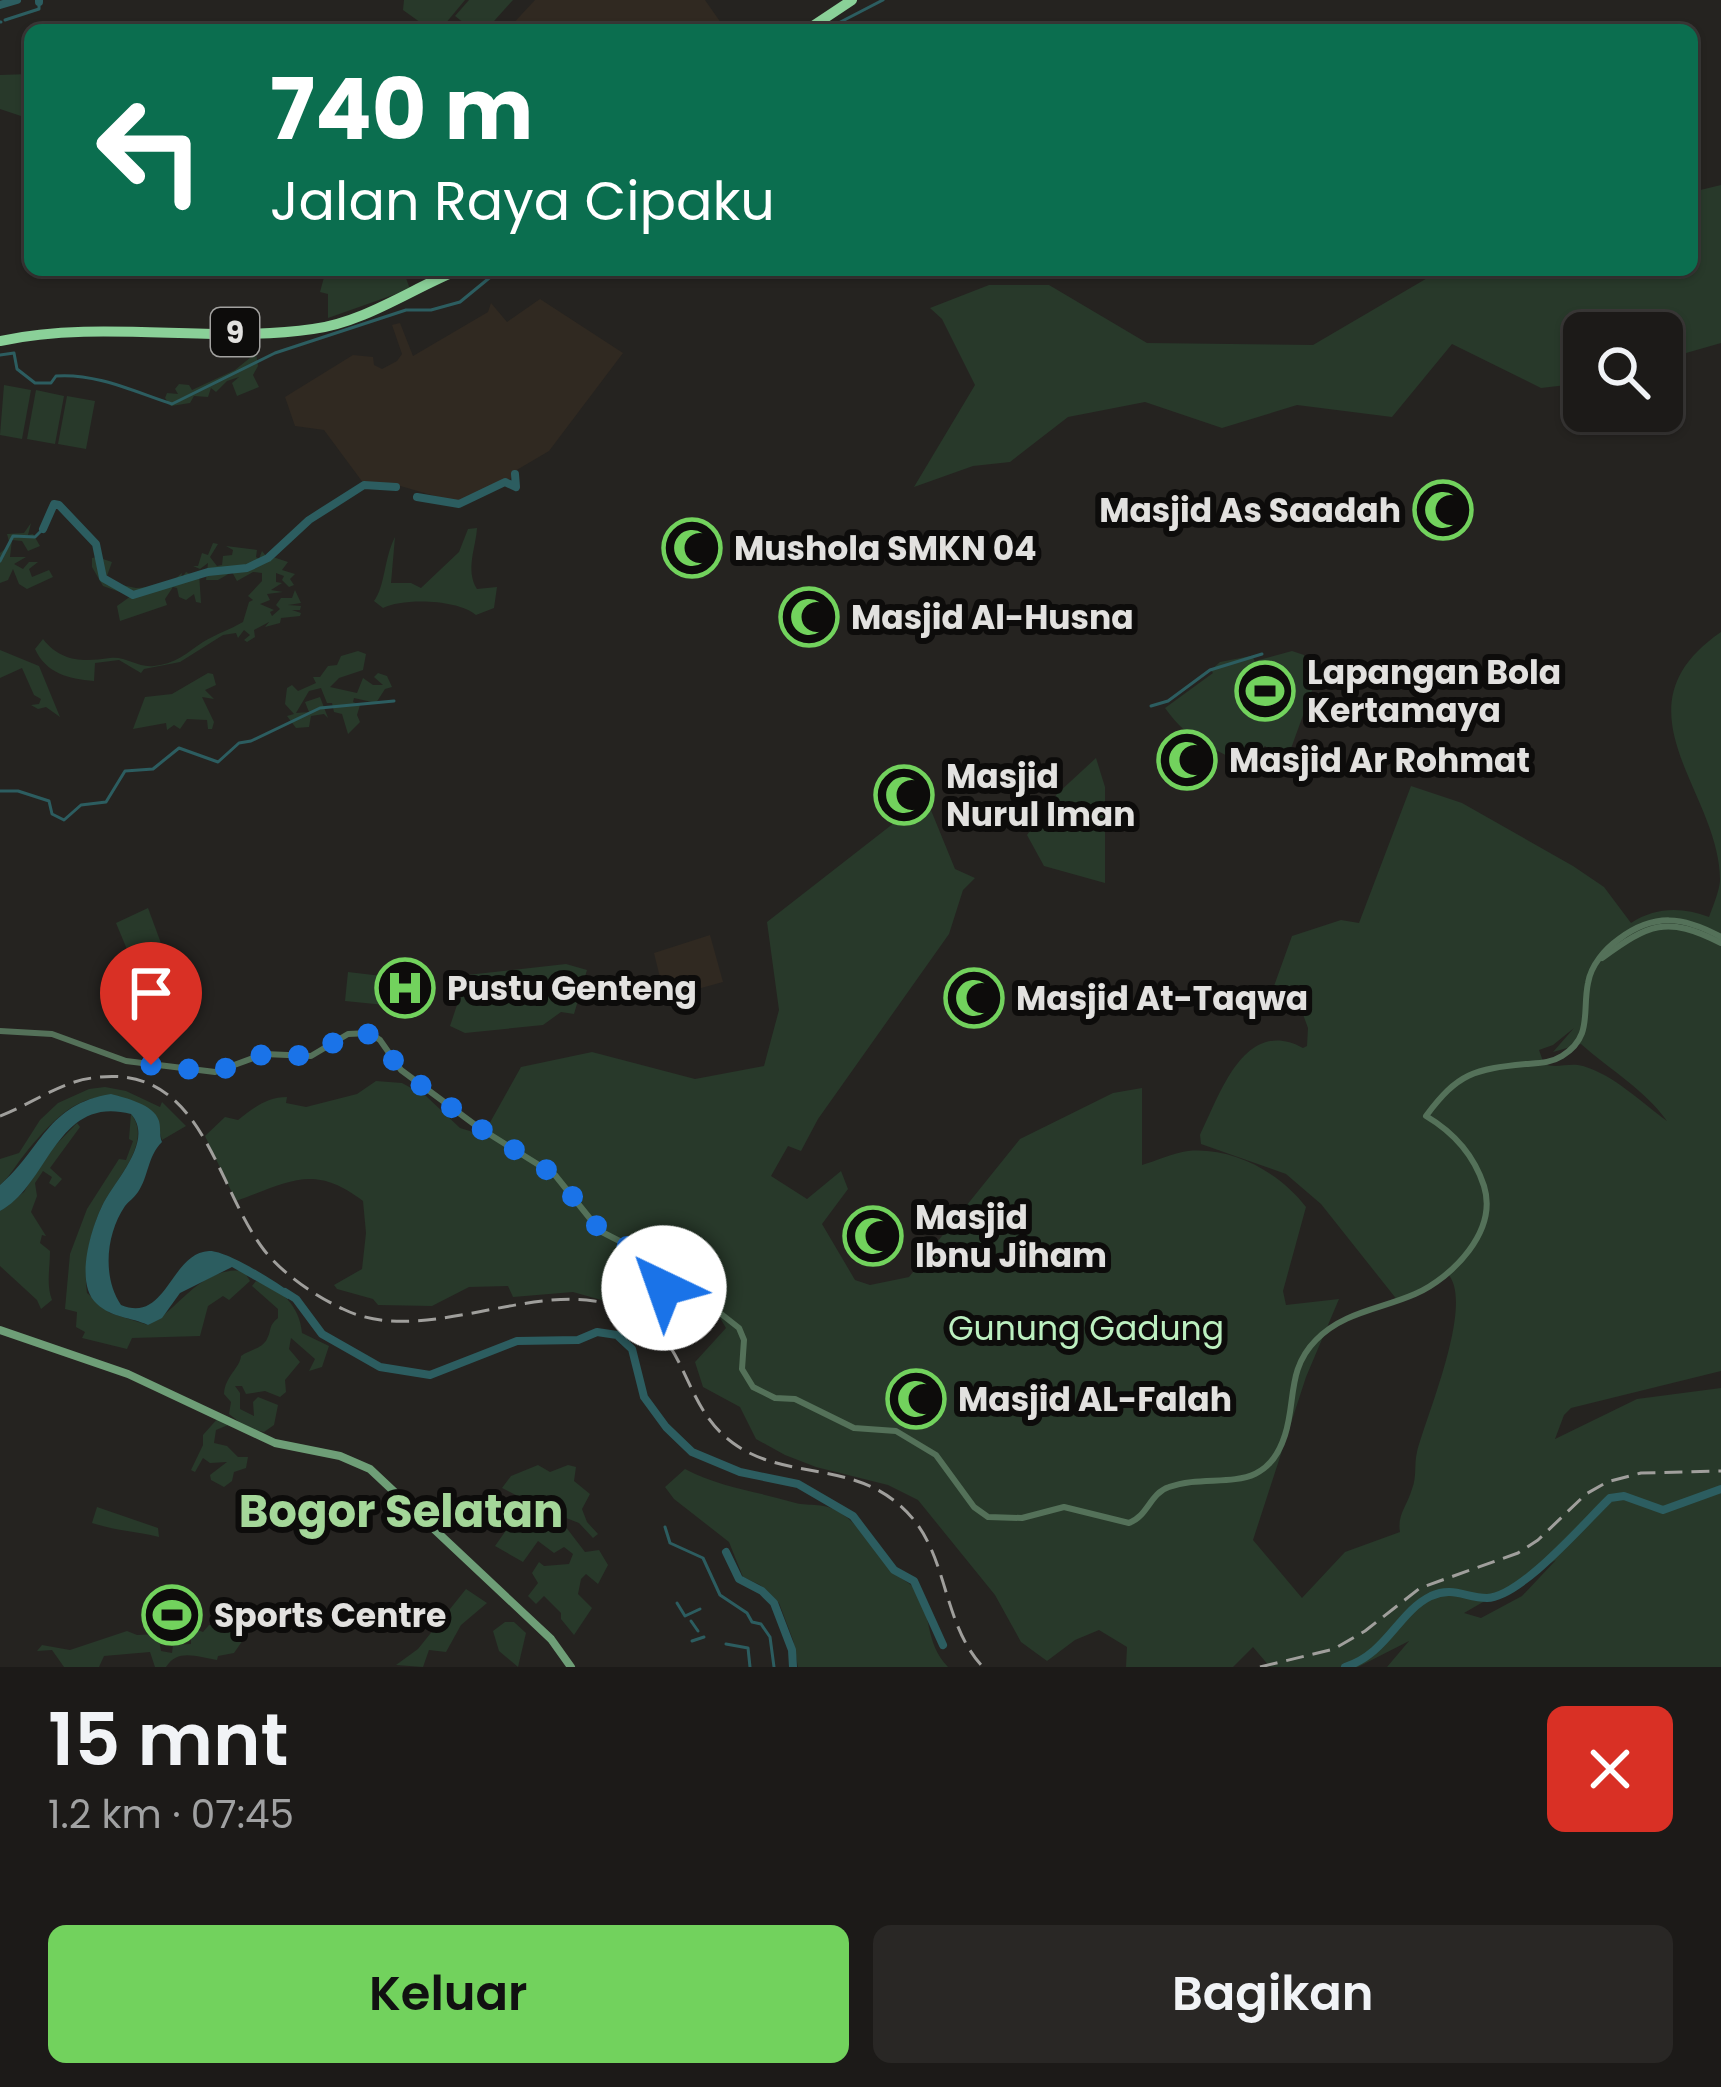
<!DOCTYPE html>
<html lang="id">
<head>
<meta charset="utf-8">
<style>
  :root { --surface:#1c1a18; --page:#292725; --text:#f1f3f6; --muted:#a0a1a2; --line:#3a3837; --accent:#72d25d }
  body { margin:0; font-family:Poppins,sans-serif; background:var(--page); color:var(--text); height:100vh; display:flex; flex-direction:column; font-size:45px; white-space:nowrap }
  * { box-sizing:border-box; margin:0 }
  p { font-size:39px; color:var(--muted) }
  .icon { flex:none; width:66px; height:66px; fill:none; stroke:currentColor; stroke-width:2; stroke-linecap:round; stroke-linejoin:round }
  .map { position:relative; height:1667px; overflow:hidden }
  .side { display:flex; flex-direction:column; background:var(--surface); flex:1 }
  .side>* { flex:none }
  .guide { position:absolute; left:24px; top:24px; width:1674px; height:252px; border-radius:18px; box-shadow:0 3px 9px #0004,0 0 0 3px var(--line); background:#0b6e4f; color:#fff; overflow:hidden }
  .controls { position:absolute; left:1563px; top:312px; display:grid; gap:24px }
  .controls a { display:grid; place-items:center; width:120px; height:120px; border-radius:18px; background:var(--surface); box-shadow:0 3px 9px #0004,0 0 0 3px var(--line); font-size:60px }
  .pin { position:absolute; display:grid; place-items:center; width:102px; height:102px; color:#fff; margin:-123px -51px; border-radius:50% 50% 50% 0; rotate:-45deg; box-shadow:0 0 12px #0007 }
  .pin .icon { rotate:45deg }
  .me { position:absolute; width:132px; margin:-66px; rotate:318deg; stroke-linejoin:round; filter:drop-shadow(0 0 9px #0008) }
  .turn { display:flex; align-items:center; gap:42px; height:252px; padding:0 48px; font-size:54px }
  .turn .icon { width:156px; height:156px; stroke-width:2.5 }
  .turn b { display:block; font-size:84px; line-height:102px }
  .round { display:grid; place-items:center; flex:none; width:126px; height:126px; border-radius:18px; background:var(--page) }
  .summary { display:flex; align-items:center; justify-content:space-between; height:204px; padding:0 48px }
  h1 { font-size:72px; font-weight:600; line-height:90px }
  .primary-button { display:flex; gap:24px; margin-top:auto; padding:24px 48px }
  .primary-button a { flex:1; height:138px; border-radius:18px; background:var(--accent); color:#111; font-size:48px; font-weight:600; line-height:138px; text-align:center }
  .primary-button a+a { background:var(--page); color:var(--text) }
  .map>svg:first-child { display:block }
  .built { fill:#302921 }
  .green { fill:#28392a; fill-rule:evenodd }
  .water { fill:#2c5d60 }
  .lines { fill:none; stroke-linecap:round; stroke-linejoin:round }
  .stream { stroke:#2c5d60; stroke-width:3 }
  .river { stroke:#2c5d60; stroke-width:8 }
  .tertiary { stroke:#547159; stroke-width:6 }
  .secondary { stroke:#6e9e77; stroke-width:8 }
  .trunk { stroke:#8ad098; stroke-width:10 }
  .rail { stroke:#a09f9c; stroke-width:3; stroke-dasharray:18 9; stroke-linecap:butt }
  .route { stroke:#1a73e8; stroke-width:21; stroke-dasharray:0 37.8 }
  .labels { text-anchor:middle; dominant-baseline:central; stroke-width:12; stroke-linejoin:round; paint-order:stroke }
  .shield { fill:#0d0c0b; stroke:#a2a19f; stroke-width:3 }
  .shield-label { font-size:30px; font-weight:bold; fill:#e2e1df }
  .poi-label { font-size:33px; font-weight:bold; fill:#e2e1df; stroke:#0d0c0b; text-anchor:start }
  .park-label { font-size:33px; fill:#bcf0c0; stroke:#0d0c0b }
  .district-label { font-size:45px; font-weight:bold; fill:#a4d799; stroke:#0d0c0b }
</style>
</head>
<body>
<div class="map">
<svg width="1721" height="1667" viewBox="0 0 1721 1667">
  <rect width="100%" height="100%" fill="#252320"/>
  <g class="built">
    <polygon points="535,0 705,0 726,30 507,30"/>
    <polygon points="540,299 623,353 549,451 515,471 510,479 459,503 397,485 364,484 324,430 295,426 285,397 353,355 373,357 374,365 382,369 397,361 402,354 392,325 400,323 413,356 488,312 491,303 507,322"/>
    <polygon points="710,935 723,982 665,998 654,953"/>
  </g>
  <g class="green">
    <polygon points="404,0 465,0 440,30 431,30 403,10"/>
    <polygon points="469,0 513,0 486,30 473,30 455,16"/>
    <polygon points="30,74 30,98 26,100 30,119 0,109 0,75"/>
    <polygon points="1721,185 1721,343 1672,357 1662,355 1662,333 1584,333 1584,383 1541,388 1452,344 1392,417 1297,405 1222,428 1145,402 1068,417 1010,462 973,466 914,487 975,385 942,319 930,308 989,285 1049,285 1147,343 1313,345 1441,270 1692,270 1692,192"/>
    <polygon points="326,270 403,270 410,289 328,318 328,294 320,292"/>
    <polygon points="256,353 258,366 253,375 259,387 237,396 232,383 239,377 227,381 216,392 211,388 208,397 194,396 190,403 171,406 165,398 167,393 178,394 175,389 179,384 189,385 192,390 235,370"/>
    <polygon points="4,385 31,390 22,439 0,435"/>
    <polygon points="36,390 64,396 55,444 27,439"/>
    <polygon points="67,396 95,401 86,449 58,444"/>
    <polygon points="31,523 28,535 33,534 40,546 28,551 22,541 12,540 10,557 26,557 14,564 23,569 29,562 38,562 29,569 32,577 49,570 53,577 27,589 19,584 13,569 8,580 0,583 0,553 10,545 7,534 24,533"/>
    <path d="M477 528C476 547 465 570 477 589L497 587 494 608 476 615C460 600 404 597 383 608L374 601C385 587 384 558 395 537L391 583H411L421 588 459 552 468 529Z"/>
    <path d="M213 543 218 544 210 557 217 566 222 565 223 556 232 555 233 550 226 546 257 550 256 557 259 559 262 551 266 556 273 551V557L288 562 282 570 295 574 290 579 294 585 289 587 282 580 284 576 276 573V582L282 583 271 590 283 592 267 594 270 600 260 604 274 610 270 612 272 616 280 609 276 605 281 598H292L295 590 301 603 288 605 301 606 300 610H292L301 613 300 616 281 618 280 623 265 627 269 622 254 630 255 637 247 642 244 640 250 635 244 630 238 638 236 633 223 635 180 662 144 669 141 673 119 660 95 663 94 681C68 679 46 673 35 649L43 639C61 662 83 662 110 658 126 656 138 668 154 666 175 664 187 653 203 642 216 634 229 630 243 622L249 602 253 600 248 596 262 581V573L253 572 237 581 232 572 218 580H206L208 563 200 569 193 566H198L202 553 208 555Z"/>
    <polygon points="97,557 112,562 107,576 112,583 136,588 167,586 182,573 181,579 186,572 194,576 199,573 201,603 196,602 194,594 186,600 179,597 177,588 173,587 165,599 167,605 120,621 117,606 131,596 103,586 92,567 92,558"/>
    <path d="M1721 632V1371L1571 1408 1564 1415 1555 1439 1637 1399 1721 1388V1667H1387L1409 1641 1358 1667H1270L1253 1647 1233 1667H1126L1127 1647 1099 1630 1075 1640 1047 1661 1021 1642 995 1595 918 1500 888 1485 816 1467 785 1455 756 1439 740 1407 703 1387 695 1362 726 1328 717 1313 657 1281 648 1253 619 1305 573 1292 513 1297 508 1286 469 1287 432 1306 378 1305 373 1299 337 1289 334 1285 362 1269 366 1233 363 1201C313 1163 290 1182 236 1201L205 1136 225 1117 238 1120C253 1108 267 1097 287 1097L286 1103 306 1107 357 1094 376 1081 402 1083 426 1096 460 1128 483 1135 521 1067 592 1052 695 1079 764 1066 779 1010 767 922 926 798 955 869 975 878 963 890 949 934 818 1119 801 1151 788 1146 771 1176 807 1199 841 1171 848 1189 822 1224 855 1280 870 1285 909 1277 1020 1139 1113 1093 1142 1088V1165C1156 1161 1173 1153 1188 1151 1234 1147 1280 1173 1306 1207L1283 1291 1286 1305 1339 1299 1306 1377 1253 1540 1302 1598 1345 1552 1400 1532C1397 1515 1407 1506 1412 1489 1417 1477 1414 1464 1417 1452 1426 1416 1476 1301 1447 1273L1398 1301 1321 1204 1286 1174 1201 1144 1200 1135C1220 1095 1244 1016 1303 1048L1307 1046 1308 1028 1297 998 1274 986 1292 936 1341 920 1359 923 1411 786 1462 803 1573 866 1604 887 1631 923C1656 907 1682 907 1709 917 1713 906 1719 892 1720 881 1721 792 1609 709 1721 632ZM1574 1028 1553 1052 1581 1044C1610 1070 1644 1089 1667 1121 1642 1103 1614 1075 1583 1066 1569 1062 1557 1069 1544 1064L1539 1050 1553 1045ZM1556 1560 1522 1596 1481 1618 1464 1613Z"/>
    <polygon points="0,650 39,666 60,717 46,707 38,709 31,705 39,704 41,699 34,695 22,668 0,678"/>
    <polygon points="358,651 366,654 363,670 339,678 330,687 357,693 363,678 373,685 383,685 374,677 378,673 387,676 392,687 385,689 376,703 354,698 353,702 360,705 357,715 360,722 348,734 342,714 334,712 332,703 327,703 321,688 309,691 296,713 309,712 305,702 320,697 328,718 324,714 311,716 309,727 296,728 287,716 294,714 285,704 287,688 292,685 298,691 316,683 313,677 320,677 328,666 337,665 341,656"/>
    <path d="M1292 651 1304 655 1314 685 1285 765 1265 746 1245 765C1209 745 1190 743 1165 708L1213 673 1211 670 1220 662 1261 654 1253 658 1255 661Z"/>
    <polygon points="208,673 213,674 216,685 205,690 214,699 202,697 214,722 212,729 208,729 207,720 187,719 180,729 174,725 167,730 166,723 133,729 145,697 172,694"/>
    <polygon points="1096,758 1105,787 1105,883 1044,866 1027,835 1057,794"/>
    <polygon points="148,908 162,946 131,959 116,923"/>
    <polygon points="566,964 587,970 574,1014 561,1012 543,1025 465,1033 450,1026 467,975"/>
    <polygon points="348,972 399,978 395,1006 345,1001"/>
    <path d="M105 1087 126 1091 160 1107 162 1102 186 1126 162 1140 154 1113C95 1076 62 1108 24 1155 15 1166 11 1175 0 1185V1159L19 1153 40 1120 58 1103 89 1089Z"/>
    <path d="M131 1114C154 1143 113 1182 101 1208 90 1233 83 1266 87 1293L110 1313 148 1325C179 1311 199 1266 244 1271L250 1281 229 1300 223 1296 208 1306 200 1336 132 1338 127 1349 82 1338 85 1332 76 1327 77 1312 65 1309 70 1254 87 1209 119 1159 126 1160 133 1141 129 1139Z"/>
    <path d="M77 1123 80 1127 50 1168 62 1179 55 1187 49 1183 52 1177 43 1171 35 1183 37 1196 31 1212 46 1236 42 1235 40 1243 50 1251C50 1269 46 1284 52 1300L41 1309 37 1300 0 1266V1211L24 1192 44 1157Z"/>
    <path d="M256 1281C281 1287 300 1307 302 1333L329 1346 322 1367 309 1371 315 1359 291 1338 289 1349 300 1362 285 1380 286 1392 280 1397 265 1391 246 1394 242 1386H235L240 1393V1409L254 1416 253 1402 258 1397 278 1405 274 1425 264 1432 248 1429 229 1414 231 1402 224 1394C225 1376 240 1368 241 1356 249 1350 262 1349 267 1339 272 1330 268 1326 278 1318V1309L252 1286Z"/>
    <polygon points="219,1417 228,1425 216,1430 214,1443 227,1446 238,1457 248,1457 246,1468 234,1472 232,1481 224,1487 211,1480 210,1475 227,1462 210,1463 203,1458 195,1472 191,1470 203,1445 203,1435"/>
    <polygon points="538,1465 550,1472 568,1465 576,1467 574,1481 590,1494 582,1509 587,1522 598,1534 593,1538 579,1523 566,1518 562,1522 585,1552 599,1550 608,1565 598,1584 586,1574 581,1579 578,1594 592,1608 574,1635 561,1619 561,1613 544,1596 536,1604 528,1596 538,1583 532,1573 539,1562 544,1566 569,1564 573,1554 564,1547 554,1553 538,1541 523,1562 495,1546 507,1529 535,1505 502,1488 511,1476"/>
    <path d="M685 1469C719 1487 755 1491 792 1502 807 1507 823 1502 837 1511 863 1525 874 1553 894 1573 901 1579 911 1583 916 1590 933 1616 924 1642 948 1667H798L793 1640 779 1603 760 1585 743 1577 729 1542 674 1499 665 1487Z"/>
    <path d="M97 1507 158 1528 159 1537C135 1531 117 1531 92 1523Z"/>
    <polygon points="466,1589 487,1603 461,1625 446,1652 429,1650 423,1667 396,1665 418,1649"/>
    <path d="M240 1601 243 1615 236 1623 243 1625 230 1634 242 1630 243 1640 234 1653 218 1656 217 1660C197 1657 178 1648 166 1667H155L150 1652 104 1656 99 1667H64L52 1650 37 1651 42 1645 70 1650 127 1631 137 1635 158 1634 161 1651 172 1653 173 1645 191 1644V1632L195 1629 203 1632 209 1625 230 1628Z"/>
    <polygon points="505,1622 514,1622 526,1633 518,1667 499,1651 493,1631"/>
  </g>
  <path class="water" d="M111 1094C125 1098 154 1104 159 1121 161 1128 159 1135 162 1142 147 1157 149 1176 138 1192 134 1198 129 1201 125 1206 106 1234 102 1277 121 1305 167 1324 170 1253 209 1251 226 1250 277 1282 291 1293L288 1299 232 1267 180 1293 162 1318 148 1325C131 1317 112 1318 97 1304 74 1284 91 1229 102 1206 114 1181 155 1141 131 1114 56 1094 49 1185 0 1211V1185C41 1150 47 1104 111 1094Z"/>
  <g class="lines">
    <g class="stream">
      <polyline points="5,20 39,9 39,2"/>
      <polyline points="0,22 1,22"/>
      <polyline points="825,30 883,0"/>
      <path d="M0 355 14 353 17 369 35 383H51L56 376C96 373 135 392 172 404L275 353 406 310H431L460 302 499 270"/>
      <polyline points="0,561 13,536 35,537 43,529"/>
      <polyline points="1151,706 1168,701 1210,670 1262,654"/>
      <polyline points="0,791 18,791 49,801 52,814 64,820 81,805 106,802 125,771 153,769 179,748 218,762 239,743 251,741 320,708 394,701"/>
      <polyline points="665,1527 670,1543 703,1558 720,1595 747,1613 752,1622 761,1624 770,1637 774,1667"/>
      <polyline points="677,1603 685,1616 700,1609"/>
      <polyline points="691,1621 698,1631"/>
      <polyline points="692,1641 704,1637"/>
      <polyline points="726,1644 748,1648 750,1667"/>
    </g>
    <g class="river">
      <polyline points="39,2 39,0"/>
      <polyline points="0,5 17,0"/>
      <polyline points="417,497 459,504 505,482 516,487 515,474"/>
      <polyline points="43,529 54,504 59,505 96,544 103,578 133,595 208,572 247,568 268,558 309,520 364,485 396,487"/>
      <polyline points="285,1292 296,1299 322,1334 380,1367 430,1375 517,1341 578,1340 597,1332 617,1335 632,1349 644,1397 666,1427 692,1452 740,1472 798,1484 853,1516 894,1570 914,1581 943,1645"/>
      <polyline points="726,1552 739,1579 762,1591 774,1603 792,1650 793,1667"/>
      <path d="M1345 1667C1387 1654 1398 1612 1431 1596 1453 1586 1466 1598 1487 1598 1521 1597 1584 1523 1610 1498L1624 1496 1663 1510 1721 1489"/>
    </g>
    <g class="tertiary">
      <path d="M1602 958C1649 924 1666 915 1721 943"/>
      <path d="M0 1031 52 1034 126 1061 215 1072 264 1054 311 1056 348 1034 370 1033 380 1040 401 1070 478 1127 555 1175 600 1231 639 1251 660 1285 720 1313 739 1328 744 1340 742 1369 753 1387 775 1398 795 1399 854 1428 896 1431 936 1455 974 1507 988 1517 1022 1518 1064 1507 1129 1523C1148 1516 1150 1493 1169 1487 1214 1471 1265 1499 1285 1435 1296 1401 1287 1369 1316 1340 1343 1312 1381 1309 1415 1294 1453 1277 1498 1231 1484 1186 1474 1155 1453 1132 1426 1116 1458 1073 1474 1069 1526 1064 1539 1063 1551 1063 1562 1056 1593 1037 1582 1012 1588 983 1591 965 1605 949 1619 939 1654 913 1683 916 1721 937"/>
    </g>
    <polyline class="secondary" points="0,1330 128,1374 275,1443 340,1456 370,1469 551,1639 571,1667"/>
    <g class="trunk">
      <polyline points="807,30 852,0"/>
      <path d="M0 341C102 319 210 344 313 329 365 322 411 289 458 270"/>
    </g>
    <g class="rail">
      <path d="M0 1116C30 1105 60 1082 92 1078 203 1061 214 1185 264 1250 283 1274 315 1296 343 1309 416 1345 517 1289 594 1301 694 1315 672 1399 733 1443 789 1484 861 1456 914 1520 948 1562 944 1626 983 1667"/>
      <polyline points="1260,1667 1334,1649 1365,1631 1420,1588 1518,1553 1538,1540 1586,1494 1607,1482 1641,1473 1721,1471"/>
    </g>
  </g>
  <g class="lines">
    <polyline class="route" points="151,1065 215,1072 264,1054 311,1056 348,1034 370,1034 380,1040 400,1070 478,1127 555,1175 605,1236 639,1252 664,1288"/>
  </g>
  <defs>
    <symbol id="mosque-ring" viewBox="-11 -11 22 22"><circle r="9.5" fill="#0d0c0b" stroke="#72d25d" stroke-width="1.5"/><path d="M3.5-4.9A6 6 0 1 0 3.5 4.9A5 5 0 1 1 3.5-4.9Z" fill="#72d25d"/></symbol>
    <symbol id="stadium-ring" viewBox="-11 -11 22 22"><circle r="9.5" fill="#0d0c0b" stroke="#72d25d" stroke-width="1.5"/><path d="M0-5a6.5 5 0 1 0 0 10a6.5 5 0 1 0 0-10ZM-3.5-1.8h7v3.6h-7Z" fill="#72d25d"/></symbol>
    <symbol id="hospital-ring" viewBox="-11 -11 22 22"><circle r="9.5" fill="#0d0c0b" stroke="#72d25d" stroke-width="1.5"/><path d="M-5-5h3v3.5h4V-5h3V5h-3V1.5h-4V5h-3Z" fill="#72d25d"/></symbol>
  </defs>
  <g fill-rule="evenodd">
    <use href="#mosque-ring" x="1410" y="477" width="66" height="66"/>
    <use href="#mosque-ring" x="659" y="515" width="66" height="66"/>
    <use href="#mosque-ring" x="776" y="584" width="66" height="66"/>
    <use href="#stadium-ring" x="1232" y="658" width="66" height="66"/>
    <use href="#mosque-ring" x="1154" y="727" width="66" height="66"/>
    <use href="#mosque-ring" x="871" y="762" width="66" height="66"/>
    <use href="#hospital-ring" x="372" y="955" width="66" height="66"/>
    <use href="#mosque-ring" x="941" y="965" width="66" height="66"/>
    <use href="#mosque-ring" x="840" y="1203" width="66" height="66"/>
    <use href="#mosque-ring" x="883" y="1366" width="66" height="66"/>
    <use href="#stadium-ring" x="139" y="1582" width="66" height="66"/>
  </g>
  <g class="labels">
    <rect class="shield" x="211" y="308" width="48" height="48" rx="9"/>
    <g class="shield-label">
      <text x="235" y="332">9</text>
    </g>
    <g class="poi-label">
      <text x="1401" y="510" text-anchor="end">Masjid As Saadah</text>
      <text x="734" y="548">Mushola SMKN 04</text>
      <text x="851" y="617">Masjid Al-Husna</text>
      <text x="1307" y="672">Lapangan Bola<tspan x="1307" dy="38">Kertamaya</tspan></text>
      <text x="1229" y="760">Masjid Ar Rohmat</text>
      <text x="946" y="776">Masjid<tspan x="946" dy="38">Nurul Iman</tspan></text>
      <text x="447" y="988">Pustu Genteng</text>
      <text x="1016" y="998">Masjid At-Taqwa</text>
      <text x="915" y="1217">Masjid<tspan x="915" dy="38">Ibnu Jiham</tspan></text>
      <text x="958" y="1399">Masjid AL-Falah</text>
      <text x="214" y="1615">Sports Centre</text>
    </g>
    <g class="park-label">
      <text x="1086" y="1328">Gunung Gadung</text>
    </g>
    <g class="district-label">
      <text x="401" y="1511">Bogor Selatan</text>
    </g>
  </g>
</svg>
<div class="controls">
<a><svg class="icon" aria-label="search" viewBox="0 0 24 24"><circle cx="10" cy="10" r="6"/><path d="M15 15l6 6"/></svg></a>
</div>
<div class="pin" style="left:151px;top:1065px;background:#d93025"><svg class="icon" aria-label="arrive" viewBox="0 0 24 24"><path d="M6 21V4h12l-3 4 3 4H6"/></svg></div>
<svg class="me" style="left:664px;top:1288px" viewBox="-20 -20 40 40"><circle r="19" fill="#fff"/><path d="M0-13L10 11 0 6-10 11z" fill="#1a73e8"/></svg>
<div class="guide">
<div class="turn"><svg class="icon" aria-label="left" viewBox="0 0 24 24"><path d="M17 20v-9H6M10 6l-5 5 5 5"/></svg><div><b>740 m</b>Jalan Raya Cipaku</div></div>
</div>
</div>
<section class="side">
<div class="summary"><div><h1>15 mnt</h1><p>1.2 km · 07:45</p></div><a class="round" style="background:#d93025;color:#fff"><svg class="icon" aria-label="close" viewBox="0 0 24 24"><path d="M6 6l12 12M18 6L6 18"/></svg></a></div>
<div class="primary-button"><a>Keluar</a><a>Bagikan</a></div>
</section>
</body>
</html>
